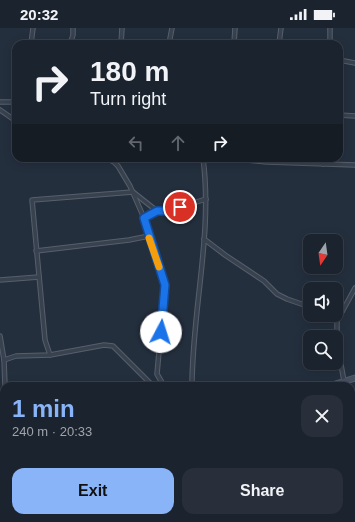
<!DOCTYPE html>
<html lang="en">
<head>
<meta charset="utf-8">
<style>
  :root { --surface:#1b232e; --page:#282f3a; --text:#f1f3f6; --muted:#a0a4aa; --line:#39404a; --accent:#8ab4f8 }
  body { margin:0; font-family:Arial,sans-serif; background:var(--page); color:var(--text); height:100vh; display:flex; flex-direction:column; font-size:15px; white-space:nowrap }
  * { box-sizing:border-box; margin:0 }
  p { font-size:13px; color:var(--muted) }
  .icon { flex:none; width:22px; height:22px; fill:none; stroke:currentColor; stroke-width:2; stroke-linecap:round; stroke-linejoin:round }
  .map { position:relative; flex:1; overflow:hidden }
  .details { position:absolute; left:0px; top:354px; width:355px; height:140px; display:flex; flex-direction:column; background:var(--surface); border-radius:12px 12px 0 0; box-shadow:0 2px 10px #0003,0 0 0 1px var(--line) }
  .details>* { flex:none }
  .guide { position:absolute; left:12px; top:12px; width:331px; height:122px; border-radius:12px; box-shadow:0 2px 10px #0003,0 0 0 1px var(--line); background:#1b232e; color:var(--text); overflow:hidden }
  .needle { width:26px; rotate:193deg }
  .tools { position:absolute; left:303px; top:206px; display:grid; gap:8px }
  .tools a { display:grid; place-items:center; width:40px; height:40px; border-radius:8px; background:var(--surface); box-shadow:0 2px 10px #0003,0 0 0 1px var(--line); font-size:20px }
  .pin { position:absolute; display:grid; place-items:center; width:34px; height:34px; color:#fff; margin:-17px; border:2px solid #fff; border-radius:50%; box-shadow:0 1px 4px #0007 }
  .me { position:absolute; width:44px; margin:-22px; rotate:5deg; stroke-linejoin:round; filter:drop-shadow(0 0 3px #0008) }
  .turn { display:flex; align-items:center; gap:14px; height:84px; padding:0 12px; font-size:18px }
  .turn .icon { width:52px; height:52px; stroke-width:2.5 }
  .turn b { display:block; font-size:28px; line-height:34px }
  .lanes { display:flex; align-items:center; height:38px; padding:0 12px; background:#0003; justify-content:center; gap:20px; direction:ltr }
  .lanes .off { opacity:.35 }
  .round { display:grid; place-items:center; flex:none; width:42px; height:42px; border-radius:12px; background:var(--page) }
  .summary { display:flex; align-items:center; justify-content:space-between; height:68px; padding:0 12px }
  h1 { font-size:24px; font-weight:700; line-height:30px; color:var(--accent) }
  .action { display:flex; gap:8px; margin-top:auto; padding:8px 12px }
  .action a { flex:1; height:46px; border-radius:12px; background:var(--accent); color:#111; font-size:16px; font-weight:700; line-height:46px; text-align:center }
  .action a+a { background:var(--page); color:var(--text) }
  .status { display:flex; justify-content:space-between; align-items:center; height:28px; padding:0 20px; background:var(--surface); direction:ltr }
  .status svg { height:11px; fill:currentColor }
  .map>svg:first-child { display:block }
  .lines { fill:none; stroke-linecap:round; stroke-linejoin:round }
  .street-casing { stroke:#565f6c; stroke-width:5.5 }
  .secondary-casing { stroke:#565f6c; stroke-width:7 }
  .street { stroke:#38414e; stroke-width:3.5 }
  .secondary { stroke:#465061; stroke-width:5 }
  .route-casing { stroke:#114b97; stroke-width:10 }
  .route { stroke:#1a73e8; stroke-width:7 }
  .slow { stroke:#f59e0b; stroke-width:7 }
</style>
</head>
<body>
<div class="status"><b>20:32</b><svg viewBox="0 0 49 12"><path d="M0 12V9h3v3zM5 12V6h3v6zM10 12V3h3v9zM15 12V0h3v12zM26 1h20v11H26zM47 4h2v5h-2z"/></svg></div>
<div class="map">
<svg width="355" height="494" viewBox="0 0 355 494">
  <rect width="100%" height="100%" fill="#242f3e"/>
  <g class="lines">
    <defs>
      <g id="street">
        <polyline points="330,0 330,16"/>
        <polyline points="31,16 33,0"/>
        <polyline points="70,16 73,7 73,0"/>
        <polyline points="121,16 122,0"/>
        <polyline points="169,16 172,0"/>
        <polyline points="234,16 235,0"/>
        <polyline points="279,16 281,0"/>
        <polyline points="339,32 355,35"/>
        <polyline points="0,74 16,74"/>
        <polyline points="0,82 16,93"/>
        <polyline points="339,87 355,88"/>
        <polyline points="106,130 114,134 118,138 130,158 144,190 165,257 157,346 164,358"/>
        <polyline points="228,130 267,134 355,137"/>
        <polyline points="318,130 323,136"/>
        <polyline points="144,190 157,183 168,183 206,171"/>
        <polyline points="204,211 225,227 264,253 277,266 287,271 310,279"/>
        <polyline points="36,223 129,212 149,208"/>
        <polyline points="0,252 39,249"/>
        <polyline points="328,287 337,293"/>
        <polyline points="0,308 4,332 5,358"/>
        <polyline points="50,327 45,312 32,172 133,164 157,183"/>
        <polyline points="4,332 16,328 50,327 104,317 113,318 153,358"/>
        <polyline points="344,353 337,315 337,293 355,260"/>
        <path d="M192 358C192 282 213 206 203 130"/>
        <polyline points="0,375 4,372"/>
        <polyline points="351,450 355,450"/>
        <polyline points="223,494 241,490"/>
        <polyline points="310,494 311,490"/>
      </g>
      <g id="secondary">
        <polyline points="329,358 355,350"/>
        <polyline points="0,472 4,471"/>
      </g>
    </defs>
    <use href="#street" class="street-casing"/>
    <use href="#secondary" class="secondary-casing"/>
    <use href="#street" class="street"/>
    <use href="#secondary" class="secondary"/>
  </g>
  <g class="lines">
    <defs>
      <polyline id="route" points="161,304 165,257 144,190 157,183 168,183 180,179"/>
    </defs>
    <use href="#route" class="route-casing"/>
    <use href="#route" class="route"/>
    <polyline class="slow" points="149,210 159,239"/>
  </g>
</svg>
<div class="tools">
<a><svg class="needle" viewBox="-14 -14 28 28"><path d="M0-13l5 13h-10z" fill="#e53935"/><path d="M0 13l5-13h-10z" fill="#a0a4aa"/></svg></a>
<a><svg class="icon" aria-label="sound" viewBox="0 0 24 24"><path d="M4 9h4l5-4v14l-5-4H4zM17 9q2 3 0 6"/></svg></a>
<a><svg class="icon" aria-label="search" viewBox="0 0 24 24"><circle cx="10" cy="10" r="6"/><path d="M15 15l6 6"/></svg></a>
</div>
<div class="pin" style="left:180px;top:179px;background:#d93025"><svg class="icon" aria-label="arrive" viewBox="0 0 24 24"><path d="M6 21V4h12l-3 4 3 4H6"/></svg></div>
<svg class="me" style="left:161px;top:304px" viewBox="-20 -20 40 40"><circle r="19" fill="#fff"/><path d="M0-13L10 11 0 6-10 11z" fill="#1a73e8"/></svg>
<div class="guide">
<div class="turn"><svg class="icon" aria-label="right" viewBox="0 0 24 24"><path d="M7 20v-9h11M14 6l5 5-5 5"/></svg><div><b>180 m</b>Turn right</div></div>
<div class="lanes"><svg class="icon off" aria-label="left" viewBox="0 0 24 24"><path d="M17 20v-9H6M10 6l-5 5 5 5"/></svg><svg class="icon off" aria-label="ahead" viewBox="0 0 24 24"><path d="M12 20V5M6 11l6-6 6 6"/></svg><svg class="icon" aria-label="right" viewBox="0 0 24 24"><path d="M7 20v-9h11M14 6l5 5-5 5"/></svg></div>
</div>
<section class="details">
<div class="summary"><div><h1>1 min</h1><p>240 m · 20:33</p></div><a class="round"><svg class="icon" aria-label="close" viewBox="0 0 24 24"><path d="M6 6l12 12M18 6L6 18"/></svg></a></div>
<div class="action"><a>Exit</a><a>Share</a></div>
</section>
</div>
</body>
</html>
